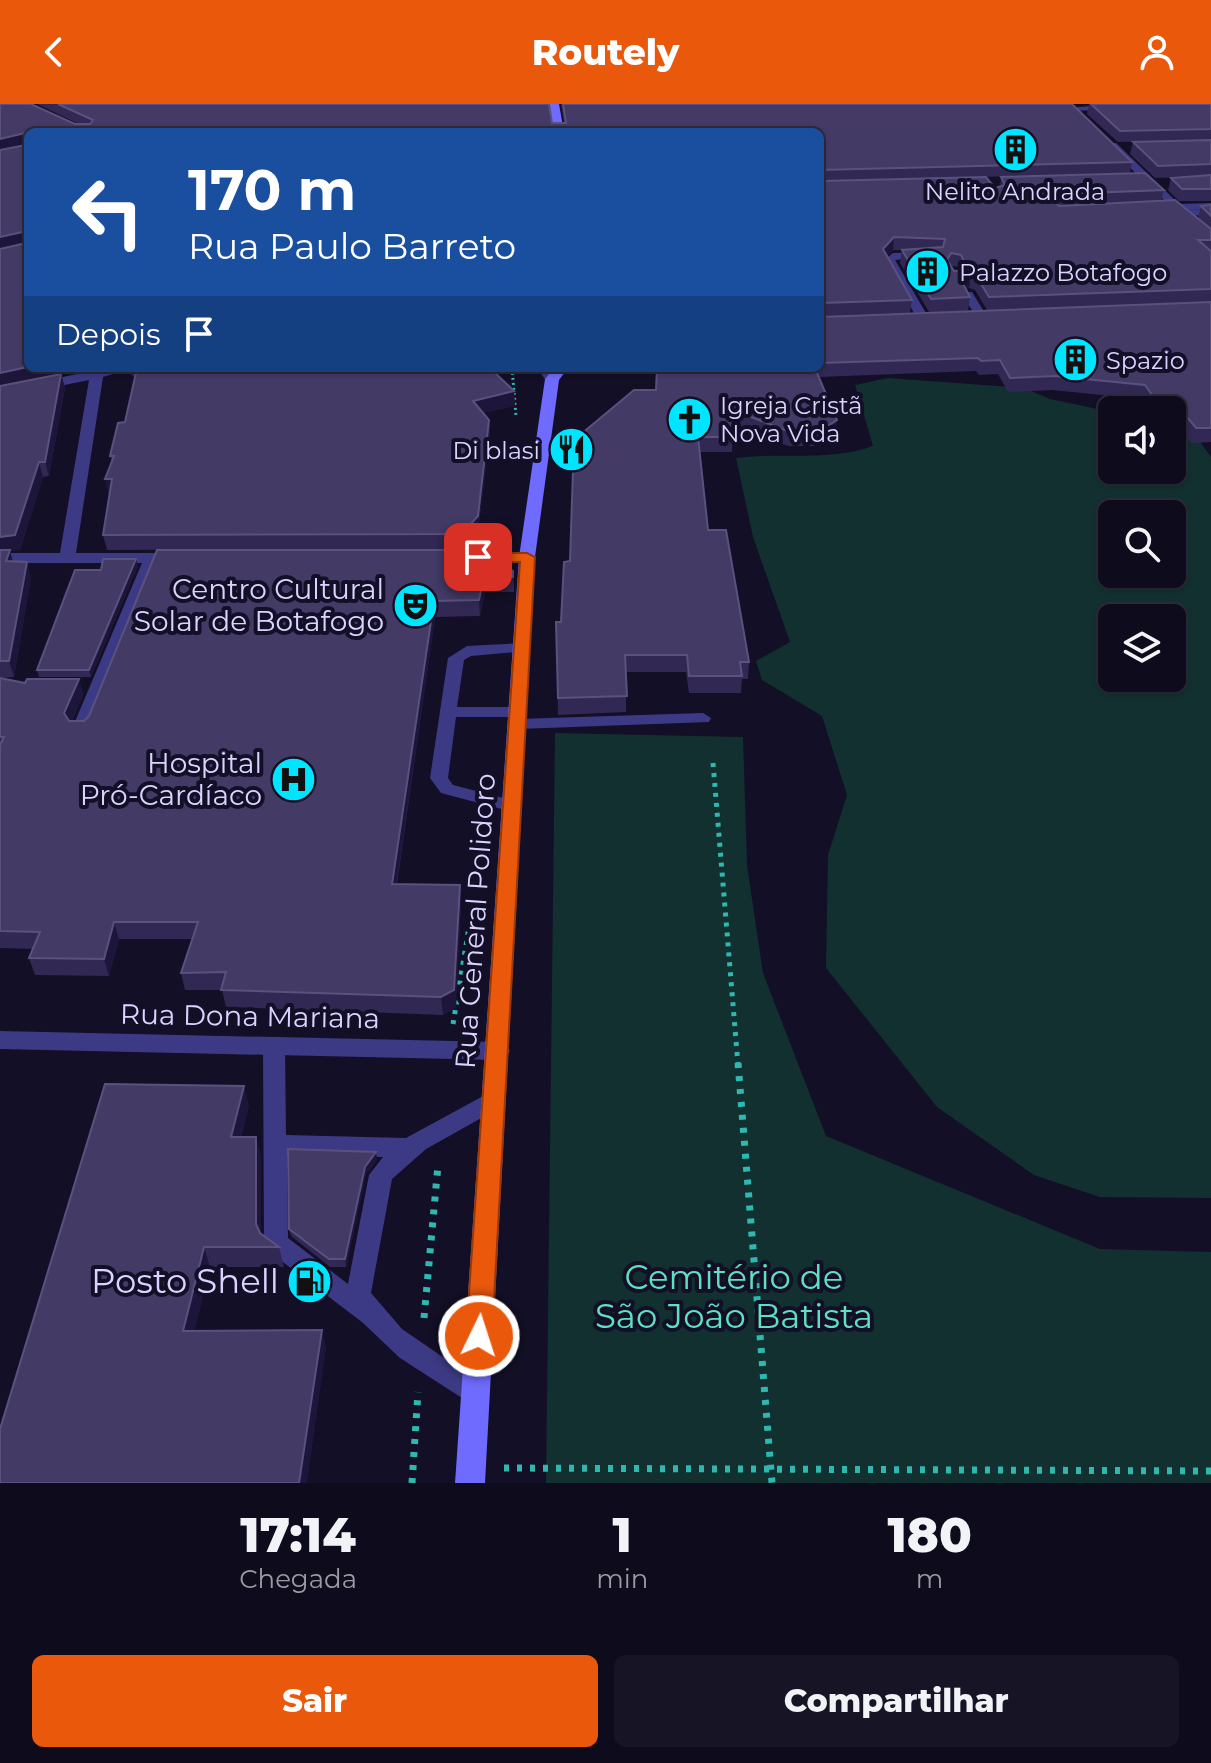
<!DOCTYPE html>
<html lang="pt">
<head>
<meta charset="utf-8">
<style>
  :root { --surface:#0e0b1c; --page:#171425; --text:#f1f3f6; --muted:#9b9ba3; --line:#2e2b3b; --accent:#ea580c }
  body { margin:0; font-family:Montserrat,sans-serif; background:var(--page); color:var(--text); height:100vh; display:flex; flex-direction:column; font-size:30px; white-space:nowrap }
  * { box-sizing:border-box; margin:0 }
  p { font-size:26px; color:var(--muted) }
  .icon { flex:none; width:44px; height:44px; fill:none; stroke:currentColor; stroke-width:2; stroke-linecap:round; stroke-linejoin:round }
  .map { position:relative; height:1379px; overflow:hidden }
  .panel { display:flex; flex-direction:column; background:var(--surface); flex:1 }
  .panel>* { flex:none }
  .top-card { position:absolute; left:24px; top:24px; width:800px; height:244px; border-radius:12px; box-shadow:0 2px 6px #0004,0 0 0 2px var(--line); background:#1a4fa0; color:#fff; overflow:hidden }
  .tools { position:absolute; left:1098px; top:292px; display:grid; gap:16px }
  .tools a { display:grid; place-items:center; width:88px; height:88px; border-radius:12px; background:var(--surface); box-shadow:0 2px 6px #0004,0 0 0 2px var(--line); font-size:40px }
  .pin { position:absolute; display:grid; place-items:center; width:68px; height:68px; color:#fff; margin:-34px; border-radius:16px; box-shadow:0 4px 12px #0006 }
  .me { position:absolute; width:88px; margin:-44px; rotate:4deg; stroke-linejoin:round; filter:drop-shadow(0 0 6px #0008) }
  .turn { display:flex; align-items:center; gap:28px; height:168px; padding:0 32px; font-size:36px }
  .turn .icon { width:104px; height:104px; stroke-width:2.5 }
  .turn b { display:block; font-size:56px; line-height:68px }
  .then { display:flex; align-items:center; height:76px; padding:0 32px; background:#0003; gap:16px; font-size:30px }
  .eta { display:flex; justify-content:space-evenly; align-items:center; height:136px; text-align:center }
  .eta b { font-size:48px; font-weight:800; line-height:56px }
  .button { display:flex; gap:16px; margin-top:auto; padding:16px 32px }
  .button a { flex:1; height:92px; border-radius:12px; background:var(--accent); color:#fff; font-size:32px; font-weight:800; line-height:92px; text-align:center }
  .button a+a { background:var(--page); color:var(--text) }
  header { display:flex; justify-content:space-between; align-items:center; height:104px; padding:0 32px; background:var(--accent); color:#fff; font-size:36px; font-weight:800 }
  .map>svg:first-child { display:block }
  .green { fill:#12302f; fill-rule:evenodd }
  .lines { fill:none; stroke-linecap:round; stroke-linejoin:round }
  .path-far2 { stroke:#2fb8b0; stroke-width:3; stroke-dasharray:2 3; stroke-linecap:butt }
  .path-far1 { stroke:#2fb8b0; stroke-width:5; stroke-dasharray:4 6; stroke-linecap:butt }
  .path { stroke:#2fb8b0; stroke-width:7; stroke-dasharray:5 8; stroke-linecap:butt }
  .lane { fill:#3d3a85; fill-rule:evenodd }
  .street { fill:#3d3a85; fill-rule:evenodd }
  .secondary { fill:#6f6bff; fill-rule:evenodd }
  .wall { fill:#312854; fill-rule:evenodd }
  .shaded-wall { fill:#1d163a }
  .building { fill:#433a66; stroke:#5a527e; stroke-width:2; fill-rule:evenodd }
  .route { fill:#ea580c; stroke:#983908; stroke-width:2 }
  .labels { text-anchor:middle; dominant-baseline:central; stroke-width:8; stroke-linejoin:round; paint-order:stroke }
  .far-poi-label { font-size:24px; fill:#d9d4ff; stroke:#130f26; text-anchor:start }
  .poi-label { font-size:28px; fill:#d9d4ff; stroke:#130f26; text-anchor:end }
  .street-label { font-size:28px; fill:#d9d4ff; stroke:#130f26 }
  .near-park-label { font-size:34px; fill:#5fe0c0; stroke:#130f26 }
  .near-poi-label { font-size:34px; fill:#d9d4ff; stroke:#130f26; text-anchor:end }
</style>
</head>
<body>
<header><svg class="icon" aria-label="back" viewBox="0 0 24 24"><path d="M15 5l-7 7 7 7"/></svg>Routely<svg class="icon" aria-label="person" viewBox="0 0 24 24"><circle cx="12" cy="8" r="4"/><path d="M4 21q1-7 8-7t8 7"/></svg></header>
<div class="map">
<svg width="1211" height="1379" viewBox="0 0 1211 1379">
  <rect width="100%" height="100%" fill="#130f26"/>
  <g class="green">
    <path d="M888 274 1024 284 1050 295 1112 308V366H1172V322L1193 328 1211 353V1094L1100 1093 1034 1071 937 1003 826 864 828 751 847 691 822 612 762 576 756 557 790 538 753 433 736 354C783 348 828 358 873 342L855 281ZM1112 410H1172V470H1112ZM1112 514H1172V574H1112Z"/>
    <polygon points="555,629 743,633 747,761 763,869 826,1032 1100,1145 1211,1148 1211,1379 546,1379"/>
  </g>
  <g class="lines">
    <polyline class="path-far2" points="512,264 516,312"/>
    <g class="path-far1">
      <polyline points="713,659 738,961"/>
      <polyline points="453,920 471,811"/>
    </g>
    <g class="path">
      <polyline points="738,959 772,1379"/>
      <polyline points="424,1214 438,1061"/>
      <polyline points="504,1364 1211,1367"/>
      <polyline points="412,1379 418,1288"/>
    </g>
    <g class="lane">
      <polygon points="1211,105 1211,111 1182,112 1177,109 1182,106"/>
      <polygon points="923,148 927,149 927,153 895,156 930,216 924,219 918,216 884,156 893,149"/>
      <polygon points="964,188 972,188 988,214 986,216 978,216 962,190"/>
      <polygon points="522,539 528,541 530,544 528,547 471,552 464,556 457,603 519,603 527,608 519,613 456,613 448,674 453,681 519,698 522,702 513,708 441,689 430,674 448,554 467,542"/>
      <polygon points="703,609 711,614 709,618 518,625 509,620 518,615"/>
      <path d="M274 934 282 936 285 942 286 1031 406 1034 485 991 493 988 501 991 504 997 501 1003 426 1045 392 1075 371 1189 402 1225 485 1282 489 1291 485 1300 476 1303 400 1254 362 1218 267 1146 264 1139 263 942 266 936ZM287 1050 383 1053 369 1071 348 1180 288 1134Z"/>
    </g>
    <g class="street">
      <polygon points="1113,0 1116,5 1073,7 1068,4"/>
      <polygon points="1108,39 1116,39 1179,100 1211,99 1211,105 1185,106 1211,131 1211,140 1108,43"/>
      <polygon points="106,264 133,264 103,273 76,449 179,449 187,454 179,459 158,459 91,627 81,633 71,627 142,459 0,459 0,449 60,449 89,276 0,294 0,286"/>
      <polygon points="537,264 551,264 559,275 547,278"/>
      <polygon points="467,448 527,448 535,453 527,458 461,456 459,453"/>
      <polygon points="0,927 498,938 506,940 510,947 506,954 498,956 0,945"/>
    </g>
    <g class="secondary">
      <polygon points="549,0 559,0 564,28 554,28"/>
      <polygon points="554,264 568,264 559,276 535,453 485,1379 455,1379 519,453 545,275"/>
    </g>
  </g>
  <g class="wall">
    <path d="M0 0 79 20 37 0H549L552 19H564L561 0H1072L1132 58 1130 69 821 77 995 84 1000 83 1001 73 1164 86 1161 97 1198 114 1201 102 1211 101V338L1192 339 1174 316H1172V306H1149L1141 295 1052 286 1008 288 998 270 979 271 976 267 819 273 835 331 819 342H788L732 321 733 333 732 348H699L708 426 749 558 748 575H742L741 589H689L686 568H626V608L558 611 556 518H561L570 457 656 286V264H820V28H28V264H68L67 269 61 270 65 284 49 372 43 373 20 446 10 447 13 458 31 473 14 573 1 574 25 579 79 575 83 591 72 617H84L89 612 157 446 513 467 514 482V488H485L480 512 435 513 397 780 460 781 461 798 456 903 443 911 226 903 222 886H185L181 869 192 835H119L109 872 35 871 29 854 33 845 0 844ZM893 146H902L900 159 929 208 968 207 970 193 966 185 969 184 975 186 987 206 821 212 910 209 912 196 887 152ZM952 162 960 163 961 167H954Z"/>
    <polygon points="1089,0 1211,0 1211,97 1179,97 1168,86 1171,74 1187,73 1155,74 1130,50 1133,38 1198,36 1118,38 1087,10"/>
    <polygon points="128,264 490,264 514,287 515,302 483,309 489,316 490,330 478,427 463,445 107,446 103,431 110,390 108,390 112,358 110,352 125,318 135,274 129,268"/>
    <polygon points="138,462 91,573 39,573 37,566"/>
    <polygon points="249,1002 241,1033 256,1033 261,1053 261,1129 279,1143 284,1163 210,1163 194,1227 322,1226 326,1245 0,1379"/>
    <polygon points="377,1056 366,1070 346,1163 330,1163 291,1132 289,1125"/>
  </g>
  <g class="shaded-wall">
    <polygon points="25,29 27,40 0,47 0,35"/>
    <polygon points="1060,90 1058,102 1052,97"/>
    <polygon points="27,127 28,140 0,146 0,133"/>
    <polygon points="894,133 893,146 881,157 883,145"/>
    <polygon points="971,171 969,184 959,189 961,176"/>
    <polygon points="28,263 28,264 68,264 67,269 61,270 65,284 49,372 45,358 0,284 0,269"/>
    <polygon points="514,287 515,302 474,311 473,297"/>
    <polygon points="489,316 490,330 478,427 463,445 462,430"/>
    <polygon points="837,316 835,331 819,342 820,327"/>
    <polygon points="39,358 43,373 20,446 10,447 14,462 6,457 0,449 0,433"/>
    <polygon points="105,375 112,375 116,390 108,390"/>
    <polygon points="136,455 138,462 91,573 89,566"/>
    <polygon points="27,458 31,473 14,573 9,557"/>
    <polygon points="484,473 485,488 480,512 479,496"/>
    <polygon points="434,497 435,513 394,797 392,780"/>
    <polygon points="79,575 83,591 68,626 64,609"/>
    <polygon points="460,781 461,798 456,903 443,911 441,893"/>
    <polygon points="114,818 119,835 109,872 104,855"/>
    <polygon points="244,982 249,1002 236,1053 231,1033"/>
    <polygon points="256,1033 261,1053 261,1140 256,1120"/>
    <polygon points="376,1048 377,1056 366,1070 346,1163 345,1155 365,1063"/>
    <polygon points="204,1143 210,1163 190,1246 183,1227"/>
    <polygon points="322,1226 326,1245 307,1379 299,1379"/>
  </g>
  <g class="building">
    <polygon points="0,0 31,0 75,20 90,20 93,16 58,0 549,0 552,19 566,19 563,0 1072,0 1132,58 820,66 820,28 28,28 28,31 25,29 0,35"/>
    <polygon points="1091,0 1211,0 1211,25 1120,27"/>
    <polygon points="28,33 28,263 0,269 0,145 26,139 27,127 0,133 0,46 26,41"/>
    <polygon points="1211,36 1211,60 1158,62 1133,38"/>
    <path d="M1145 69 1164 86 1060 90 1052 97 1060 102 1175 96 1211 125V136H1198L1211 147V185L989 193 977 173 971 171 961 176 970 193 931 195 902 146 943 143 945 135 894 133 883 145 912 196 821 199 820 203V74L821 77 986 73 995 84 1005 81 1001 73ZM951 149 961 151 968 166 954 167 947 156Z"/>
    <polygon points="1211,71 1211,85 1182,85 1171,74"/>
    <polygon points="1211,101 1211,112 1201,102"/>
    <polygon points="1211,198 1211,324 1196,324 1177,301 1160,302 1145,281 1055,272 1010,274 1000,256 981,257 978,254 820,259 820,211 821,213"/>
    <polygon points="137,264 490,264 514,287 473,297 489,316 478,412 462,430 103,431 112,375 105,375 114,352 110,352 118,319 125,318"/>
    <polygon points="657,264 815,264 837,316 820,327 790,328 730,305 733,333 698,333 708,426 726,426 749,558 740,558 742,572 689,572 687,551 625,551 627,592 558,594 556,518 561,518 564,458 570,457 574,336 634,286 656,286"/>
    <polygon points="61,270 45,358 39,358 15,431 0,433 0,282"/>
    <polygon points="0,446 10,446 6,457 27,458 9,557 0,557"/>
    <polygon points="157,446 483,446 513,467 513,473 484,473 479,496 434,497 392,780 460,781 454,886 441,893 221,886 226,868 181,869 198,818 114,818 104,855 29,854 40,828 0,827 0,641 4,633 0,633 0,574 25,579 27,575 79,575 64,609 69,617 84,617 89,612"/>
    <polygon points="103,455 136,455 89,566 37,566 75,466 101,466"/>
    <polygon points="105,980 244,982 231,1033 256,1033 256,1120 260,1129 279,1143 204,1143 183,1227 322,1226 299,1379 0,1379 0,1325"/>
    <polygon points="288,1045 376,1048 365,1063 345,1155 329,1155 289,1125"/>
  </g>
  <polygon class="route" points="527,449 535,453 492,1232 488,1240 479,1244 470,1240 466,1232 520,458 478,458 471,453 478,449"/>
  <defs>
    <symbol id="building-disc" viewBox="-11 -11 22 22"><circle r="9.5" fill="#00e5ff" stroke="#130f26"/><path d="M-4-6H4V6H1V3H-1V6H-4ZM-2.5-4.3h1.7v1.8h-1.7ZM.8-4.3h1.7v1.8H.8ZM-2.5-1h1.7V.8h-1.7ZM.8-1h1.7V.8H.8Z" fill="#111"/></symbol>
    <symbol id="church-disc" viewBox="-11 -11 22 22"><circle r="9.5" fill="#00e5ff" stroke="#130f26"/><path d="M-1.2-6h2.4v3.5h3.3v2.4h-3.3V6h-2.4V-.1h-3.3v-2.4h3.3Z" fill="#111"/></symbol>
    <symbol id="restaurant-disc" viewBox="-11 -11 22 22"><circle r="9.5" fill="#00e5ff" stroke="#130f26"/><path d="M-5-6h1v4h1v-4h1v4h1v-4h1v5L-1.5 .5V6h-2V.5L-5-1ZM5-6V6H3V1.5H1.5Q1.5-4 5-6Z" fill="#111"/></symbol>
    <symbol id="theatre-disc" viewBox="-11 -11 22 22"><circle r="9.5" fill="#00e5ff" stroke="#130f26"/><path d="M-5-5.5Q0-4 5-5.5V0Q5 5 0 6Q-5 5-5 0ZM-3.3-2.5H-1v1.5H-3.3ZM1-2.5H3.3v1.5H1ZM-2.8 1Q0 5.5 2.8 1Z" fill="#111"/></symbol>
    <symbol id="hospital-disc" viewBox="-11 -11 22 22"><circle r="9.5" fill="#00e5ff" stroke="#130f26"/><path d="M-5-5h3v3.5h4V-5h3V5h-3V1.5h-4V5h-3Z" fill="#111"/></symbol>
    <symbol id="fuel-disc" viewBox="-11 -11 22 22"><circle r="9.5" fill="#00e5ff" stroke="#130f26"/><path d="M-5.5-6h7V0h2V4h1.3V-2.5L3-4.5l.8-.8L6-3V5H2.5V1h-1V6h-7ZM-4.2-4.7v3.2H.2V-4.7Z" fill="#111"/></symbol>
  </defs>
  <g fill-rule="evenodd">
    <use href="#building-disc" x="990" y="20" width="51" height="51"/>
    <use href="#building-disc" x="902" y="142" width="51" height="51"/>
    <use href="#building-disc" x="1050" y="230" width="51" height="51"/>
    <use href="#church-disc" x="664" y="290" width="51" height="51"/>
    <use href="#restaurant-disc" x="546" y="320" width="51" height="51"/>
    <use href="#theatre-disc" x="390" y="476" width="51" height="51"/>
    <use href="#hospital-disc" x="268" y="650" width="51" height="51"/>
    <use href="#fuel-disc" x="284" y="1152" width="51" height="51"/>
  </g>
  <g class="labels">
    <g class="far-poi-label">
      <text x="1015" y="87" text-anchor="middle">Nelito Andrada</text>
      <text x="959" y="168">Palazzo Botafogo</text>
      <text x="1106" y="256">Spazio</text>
      <text x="720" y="301">Igreja Cristã<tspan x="720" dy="28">Nova Vida</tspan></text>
      <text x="540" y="346" text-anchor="end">Di blasi</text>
    </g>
    <g class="poi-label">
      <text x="384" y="485">Centro Cultural<tspan x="384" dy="32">Solar de Botafogo</tspan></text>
      <text x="262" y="659">Hospital<tspan x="262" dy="32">Pró-Cardíaco</tspan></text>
    </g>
    <g class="street-label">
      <text transform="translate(475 817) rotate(-86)">Rua General Polidoro</text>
      <text transform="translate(250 912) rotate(1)">Rua Dona Mariana</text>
    </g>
    <g class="near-park-label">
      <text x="734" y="1173">Cemitério de<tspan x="734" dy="39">São João Batista</tspan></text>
    </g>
    <g class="near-poi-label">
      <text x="279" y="1177">Posto Shell</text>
    </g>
  </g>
</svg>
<div class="tools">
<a><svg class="icon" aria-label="sound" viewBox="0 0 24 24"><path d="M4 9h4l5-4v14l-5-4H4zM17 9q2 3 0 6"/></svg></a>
<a><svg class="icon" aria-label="search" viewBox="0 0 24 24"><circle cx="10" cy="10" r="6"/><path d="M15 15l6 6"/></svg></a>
<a><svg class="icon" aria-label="layers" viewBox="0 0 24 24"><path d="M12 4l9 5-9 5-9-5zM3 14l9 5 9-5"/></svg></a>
</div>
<div class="pin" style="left:478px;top:453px;background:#d93025"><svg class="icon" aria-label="arrive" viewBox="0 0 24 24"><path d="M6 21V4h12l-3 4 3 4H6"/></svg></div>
<svg class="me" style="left:479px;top:1232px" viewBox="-20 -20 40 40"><circle r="17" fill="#ea580c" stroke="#fff" stroke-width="3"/><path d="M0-11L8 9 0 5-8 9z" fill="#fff"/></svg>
<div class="top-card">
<div class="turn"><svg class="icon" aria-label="left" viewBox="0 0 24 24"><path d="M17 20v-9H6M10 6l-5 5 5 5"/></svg><div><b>170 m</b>Rua Paulo Barreto</div></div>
<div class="then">Depois<svg class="icon" aria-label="arrive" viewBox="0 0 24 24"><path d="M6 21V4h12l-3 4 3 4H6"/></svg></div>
</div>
</div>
<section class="panel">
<div class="eta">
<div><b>17:14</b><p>Chegada</p></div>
<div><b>1</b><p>min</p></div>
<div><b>180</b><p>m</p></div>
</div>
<div class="button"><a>Sair</a><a>Compartilhar</a></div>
</section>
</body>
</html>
